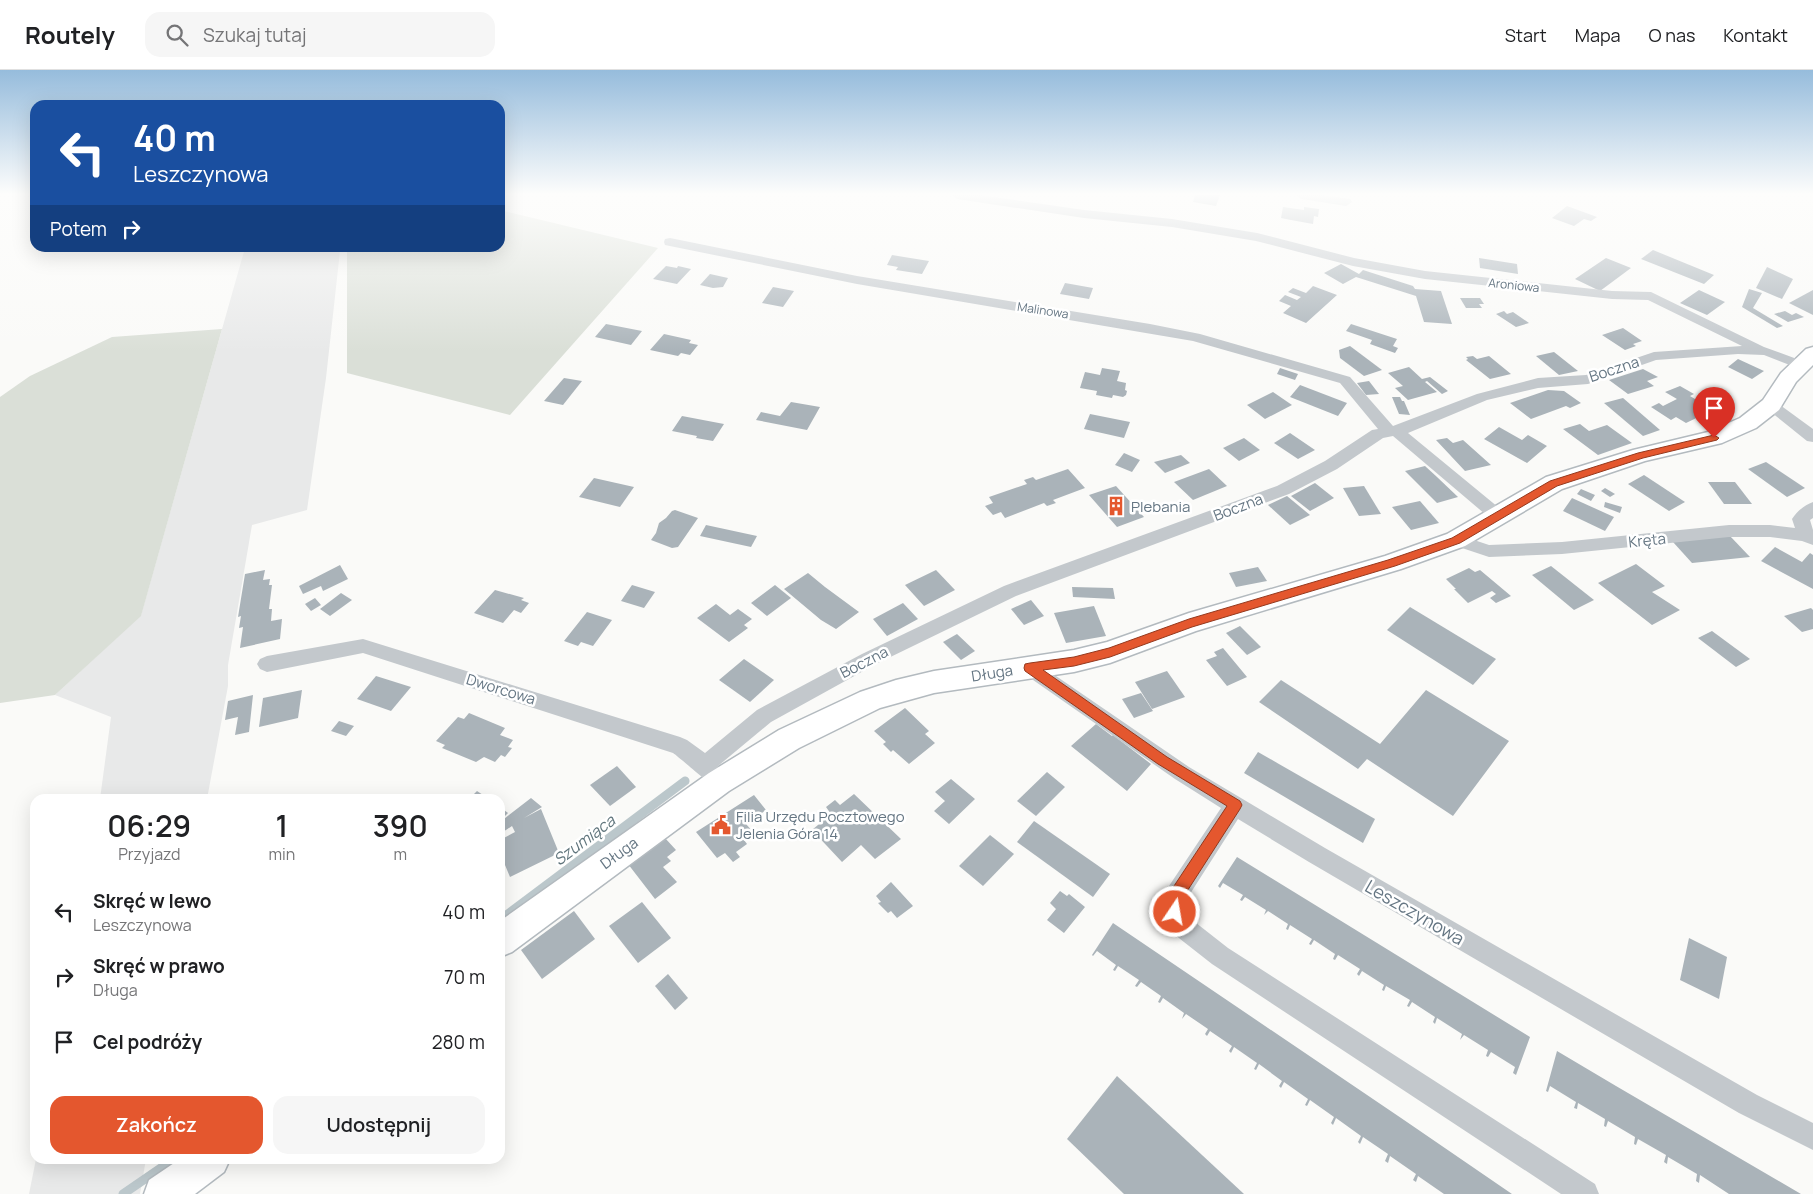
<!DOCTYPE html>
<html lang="pl">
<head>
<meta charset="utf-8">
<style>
  :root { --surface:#fff; --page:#f6f6f6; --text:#202124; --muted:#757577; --line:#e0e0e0; --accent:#e4572e }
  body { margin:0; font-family:Manrope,sans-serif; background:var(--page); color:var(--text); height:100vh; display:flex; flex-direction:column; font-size:19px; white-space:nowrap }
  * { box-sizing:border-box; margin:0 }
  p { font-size:16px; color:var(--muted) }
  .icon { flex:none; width:28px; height:28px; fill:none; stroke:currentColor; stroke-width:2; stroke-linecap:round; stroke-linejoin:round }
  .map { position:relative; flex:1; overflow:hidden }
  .side { position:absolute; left:30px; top:724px; width:475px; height:370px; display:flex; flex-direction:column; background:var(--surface); border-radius:15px; box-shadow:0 5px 20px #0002 }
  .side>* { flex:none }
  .hud { position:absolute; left:30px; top:30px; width:475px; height:152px; border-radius:15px; box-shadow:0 5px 20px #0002; background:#1a4fa0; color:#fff; overflow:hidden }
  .pin { position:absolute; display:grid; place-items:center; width:42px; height:42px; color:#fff; margin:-51px -21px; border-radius:50% 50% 50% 0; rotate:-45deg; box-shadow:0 0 5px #0007 }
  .pin .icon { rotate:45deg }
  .me { position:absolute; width:55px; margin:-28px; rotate:12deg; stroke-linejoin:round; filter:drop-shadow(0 0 4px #0008) }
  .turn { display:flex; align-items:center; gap:18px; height:105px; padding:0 20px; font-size:22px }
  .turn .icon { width:65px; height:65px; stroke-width:2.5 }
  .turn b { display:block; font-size:35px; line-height:42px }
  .then { display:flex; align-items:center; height:48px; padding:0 20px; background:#0003; gap:10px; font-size:19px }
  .eta { display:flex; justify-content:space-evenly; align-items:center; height:85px; text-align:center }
  .eta b { font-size:30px; font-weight:600; line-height:35px }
  .action { display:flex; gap:10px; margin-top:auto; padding:10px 20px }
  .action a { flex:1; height:58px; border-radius:15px; background:var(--accent); color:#fff; font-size:20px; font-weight:600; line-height:58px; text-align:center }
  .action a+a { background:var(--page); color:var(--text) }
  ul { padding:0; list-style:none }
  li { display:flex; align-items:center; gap:15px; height:65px; padding:0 20px }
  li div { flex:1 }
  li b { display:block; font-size:19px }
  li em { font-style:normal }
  header { display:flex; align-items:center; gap:30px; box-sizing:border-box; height:70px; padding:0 25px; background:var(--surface); border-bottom:1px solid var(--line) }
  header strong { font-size:24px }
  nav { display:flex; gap:28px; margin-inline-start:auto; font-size:18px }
  .search { width:350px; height:45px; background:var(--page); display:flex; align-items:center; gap:12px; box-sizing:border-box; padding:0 18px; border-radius:15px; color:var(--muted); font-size:19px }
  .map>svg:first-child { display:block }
  .built { fill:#e8e9e9 }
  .green { fill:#dadfd7 }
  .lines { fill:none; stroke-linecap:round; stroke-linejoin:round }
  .stream { stroke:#bbc7cb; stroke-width:9 }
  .building { fill:#aab3b9 }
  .secondary-casing { stroke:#b3babf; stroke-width:3 }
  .street { fill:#c3c8cc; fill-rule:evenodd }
  .secondary { fill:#fff; fill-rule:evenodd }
  .route { fill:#e4572e; stroke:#94391e }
  .labels { text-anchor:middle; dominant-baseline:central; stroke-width:5; stroke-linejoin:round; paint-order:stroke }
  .far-street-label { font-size:12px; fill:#657683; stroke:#fff }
  .street-label { font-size:15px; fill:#657683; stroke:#fff }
  .poi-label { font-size:15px; fill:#657683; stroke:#fff; text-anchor:start }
  .water-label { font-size:16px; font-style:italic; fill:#60757c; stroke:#fff }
  .near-street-label { font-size:18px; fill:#657683; stroke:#fff }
</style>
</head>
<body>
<header>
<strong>Routely</strong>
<div class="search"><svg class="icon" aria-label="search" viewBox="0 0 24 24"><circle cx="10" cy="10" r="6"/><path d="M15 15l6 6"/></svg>Szukaj tutaj</div>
<nav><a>Start</a><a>Mapa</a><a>O nas</a><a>Kontakt</a></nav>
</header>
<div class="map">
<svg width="1813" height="1124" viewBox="0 0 1813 1124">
  <rect width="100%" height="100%" fill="#fafaf8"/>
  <g class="built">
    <polygon points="245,178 333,178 340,181 326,308 307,440 252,455 228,595 228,616 207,729 100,729 111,647 55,625 141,545"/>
    <polygon points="36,1089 146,1089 140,1124 29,1124"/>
  </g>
  <g class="green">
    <polygon points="500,140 658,178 510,345 347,303 347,178 500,178"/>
    <polygon points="222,259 141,546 55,625 0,633 0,327 30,306 112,267"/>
  </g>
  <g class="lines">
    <g class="stream">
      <polyline points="500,850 685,711"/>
      <polyline points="123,1124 174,1089"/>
    </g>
  </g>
  <g class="building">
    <polygon points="1195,125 1220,125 1216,136 1193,132"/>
    <polygon points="1567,136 1597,147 1591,151 1584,149 1574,156 1552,148"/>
    <polygon points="1283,137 1304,140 1304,137 1319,139 1318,147 1314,146 1313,154 1291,150 1281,148"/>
    <polygon points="1653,180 1714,205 1704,214 1641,189"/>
    <polygon points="892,185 904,187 929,191 922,204 896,200 898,197 887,195"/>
    <polygon points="1479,188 1517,194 1518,204 1480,198"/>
    <polygon points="1606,188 1631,198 1600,221 1575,209"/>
    <polygon points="1341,194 1359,204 1363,200 1413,216 1415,219 1441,221 1452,254 1424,252 1416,226 1356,207 1343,214 1324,203"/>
    <polygon points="666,196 677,198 678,196 691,199 677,214 653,209"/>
    <polygon points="1767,197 1793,209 1782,229 1756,218"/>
    <polygon points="710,204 728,208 723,217 713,218 700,215"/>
    <polygon points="1065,213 1093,218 1089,229 1060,224"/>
    <polygon points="1313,216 1337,225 1306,253 1283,243 1291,236 1279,231 1285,225 1297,230 1301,227 1288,222 1293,218 1306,223"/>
    <polygon points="773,217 794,221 783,237 762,233"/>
    <polygon points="1749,219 1762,223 1753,238 1783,256 1777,258 1742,237"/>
    <polygon points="1699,220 1725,232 1707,245 1680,233"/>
    <polygon points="1813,220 1813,245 1789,233"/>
    <polygon points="1460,228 1480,228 1484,234 1479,234 1482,238 1466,238"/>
    <polygon points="1504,241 1507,244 1513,242 1529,253 1516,257 1496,244"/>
    <polygon points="1785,241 1792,245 1796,243 1804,247 1788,252 1774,244"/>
    <polygon points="606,254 642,261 631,275 595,267"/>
    <polygon points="1351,254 1397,269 1393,276 1398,278 1395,283 1370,274 1372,270 1346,261"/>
    <polygon points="1623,258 1642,271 1633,274 1636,276 1625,280 1602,265"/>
    <polygon points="664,264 691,270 689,273 698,275 690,285 681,283 678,286 650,280"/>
    <polygon points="1350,276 1382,300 1364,306 1340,288 1339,280"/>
    <polygon points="1554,282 1578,301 1559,305 1536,286"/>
    <polygon points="1473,286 1477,289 1489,286 1511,304 1490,309 1466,290 1468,289 1466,287"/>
    <polygon points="1738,289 1764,301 1752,309 1728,297"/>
    <polygon points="1409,297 1422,309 1430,307 1448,321 1442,324 1427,311 1425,312 1437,322 1408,330 1395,318 1403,316 1388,303"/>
    <polygon points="1102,298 1120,301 1117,311 1126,313 1125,320 1127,321 1126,325 1123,327 1113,325 1112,328 1096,325 1097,321 1080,318 1085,302 1100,305"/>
    <polygon points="1280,298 1298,304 1295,310 1277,304"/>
    <polygon points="1643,299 1658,307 1647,311 1654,316 1628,324 1609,310"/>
    <polygon points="564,308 582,311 563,335 544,331"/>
    <polygon points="1369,311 1379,324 1366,325 1357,313"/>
    <polygon points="1300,315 1347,333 1338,346 1290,327"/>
    <polygon points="1680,316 1694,324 1690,326 1713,340 1686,353 1676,347 1671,350 1651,337 1659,333 1663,336 1677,329 1665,322"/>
    <polygon points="1548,320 1564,321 1581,333 1570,338 1566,336 1531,349 1510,333"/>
    <polygon points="1273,322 1292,335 1265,349 1247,335"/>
    <polygon points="1392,327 1400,327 1402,331 1404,331 1410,345 1399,344"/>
    <polygon points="1623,328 1660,360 1643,366 1604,333"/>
    <polygon points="791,332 820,337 807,360 756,350 761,342 780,346"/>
    <polygon points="1090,344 1130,352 1124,368 1084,359"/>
    <polygon points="682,346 724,354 713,371 696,368 697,366 672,361"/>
    <polygon points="1580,354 1589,361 1607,355 1632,373 1598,385 1563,359"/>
    <polygon points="1499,357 1522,370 1528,365 1547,376 1527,393 1484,369"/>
    <polygon points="1290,363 1315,380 1298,389 1274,373"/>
    <polygon points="1244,368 1260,380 1239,391 1223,378"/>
    <polygon points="1447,368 1453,373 1463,370 1491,395 1465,401 1436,370"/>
    <polygon points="1124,383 1140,390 1132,402 1115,395"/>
    <polygon points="1181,385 1190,393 1165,403 1154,392"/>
    <polygon points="1766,392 1805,418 1787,427 1748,399"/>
    <polygon points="1425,396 1437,407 1458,427 1437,433 1405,401"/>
    <polygon points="1068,399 1085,418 1053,430 1056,433 1047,436 1044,433 1005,448 1001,442 993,445 985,436 993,433 989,427 1027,414 1024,410 1033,407 1036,410"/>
    <polygon points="1209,399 1227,416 1193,430 1174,412"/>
    <polygon points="1644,405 1685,432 1669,441 1628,414"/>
    <polygon points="594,408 634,417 620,437 579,427"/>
    <polygon points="1708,412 1735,412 1752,434 1724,434"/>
    <polygon points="1315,413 1334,428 1310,441 1291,426"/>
    <polygon points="1116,416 1144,447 1117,457 1089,425"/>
    <polygon points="1364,416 1381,444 1359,446 1343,418"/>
    <polygon points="1605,418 1615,424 1610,427 1601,421"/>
    <polygon points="1581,419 1595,425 1591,431 1577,424"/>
    <polygon points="1287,426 1310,445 1290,455 1268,435"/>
    <polygon points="1572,428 1614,447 1605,461 1563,441"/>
    <polygon points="1420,431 1439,453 1411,460 1392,437"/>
    <polygon points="1605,432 1622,437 1620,443 1604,437"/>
    <polygon points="675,440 698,448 678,477 672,478 651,470 656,463 659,453 666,448 672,441"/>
    <polygon points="706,455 757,466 751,477 700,466"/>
    <polygon points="1730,466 1750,487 1692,493 1673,472"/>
    <polygon points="1775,477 1802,492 1810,483 1813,485 1813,519 1761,491"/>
    <polygon points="1636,494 1665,516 1652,522 1680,540 1652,555 1598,513"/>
    <polygon points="340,495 348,509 323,521 321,516 303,524 299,516"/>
    <polygon points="1551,496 1594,530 1574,540 1532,505"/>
    <polygon points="1258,497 1267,511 1236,517 1229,503"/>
    <polygon points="1469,498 1475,502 1480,500 1511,526 1496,533 1490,528 1496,524 1492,521 1468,533 1454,519 1456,519 1446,509"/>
    <polygon points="265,500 263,510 270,509 269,515 272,515 269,539 272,539 271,551 282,549 280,569 240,578 243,557 239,558 241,546 238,547 245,504"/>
    <polygon points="936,500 955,520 924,536 905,515"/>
    <polygon points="808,503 825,517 859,542 836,559 821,550 784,519"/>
    <polygon points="632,515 655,522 644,538 621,531"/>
    <polygon points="775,515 791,528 767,546 751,533"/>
    <polygon points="1072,517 1113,518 1115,529 1073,527"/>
    <polygon points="495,520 524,528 521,530 529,533 521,543 514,540 503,553 474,543"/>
    <polygon points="341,523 352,530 330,546 320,539"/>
    <polygon points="315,528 321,535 311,541 305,534"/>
    <polygon points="1031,530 1044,546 1024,555 1011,539"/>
    <polygon points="903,533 918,549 887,566 873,549"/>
    <polygon points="716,534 730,545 738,539 752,549 744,555 748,558 729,572 697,548"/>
    <polygon points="1094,536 1106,566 1066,573 1054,543"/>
    <polygon points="1410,537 1496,589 1473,615 1387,560"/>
    <polygon points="1811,538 1813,540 1813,559 1802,562 1784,546"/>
    <polygon points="587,542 612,550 593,576 581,572 578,576 564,571"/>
    <polygon points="1240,556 1261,577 1247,585 1226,563"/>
    <polygon points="1712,561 1750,589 1736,597 1698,568"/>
    <polygon points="957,564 975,581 961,590 943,572"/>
    <polygon points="1223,578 1247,607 1227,616 1206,590 1217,586 1214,582"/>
    <polygon points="744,589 774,610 750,632 719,610"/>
    <polygon points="1167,601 1185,627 1152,639 1135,612"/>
    <polygon points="376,606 411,617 391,641 357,629"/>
    <polygon points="1281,610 1380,674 1426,620 1509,671 1453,746 1367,689 1358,699 1259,632"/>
    <polygon points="302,620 298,648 259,657 263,628"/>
    <polygon points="1141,623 1153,641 1134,648 1122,629"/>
    <polygon points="253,625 249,662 235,665 238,647 225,650 228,631"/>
    <polygon points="905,638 929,661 925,664 935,673 909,694 893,680 891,682 883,674 886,672 874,661"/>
    <polygon points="469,643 505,658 500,665 513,670 508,677 512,678 505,687 501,685 495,692 484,687 476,692 442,678 445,675 436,671 458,647 464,649"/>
    <polygon points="339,651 354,656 346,666 331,661"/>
    <polygon points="1096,654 1112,666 1113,665 1151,694 1127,721 1071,676"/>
    <polygon points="1258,682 1375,749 1363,773 1244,703"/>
    <polygon points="617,696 636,717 610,736 590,715"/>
    <polygon points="1047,702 1065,717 1036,746 1017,731"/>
    <polygon points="951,709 975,729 949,754 934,741 945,731 935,722"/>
    <polygon points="477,721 489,729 469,729"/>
    <polygon points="854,724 901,769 875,789 861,775 842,792 812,760 831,744 826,737 835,730 840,735"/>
    <polygon points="754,725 766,740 746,754 754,763 744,770 747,774 736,782 740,787 733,792 725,783 717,788 696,762"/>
    <polygon points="531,728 542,737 524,748 541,739 559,783 510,807 500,783 500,770 515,762 512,756 500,764 500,752"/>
    <polygon points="500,737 508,743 500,751"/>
    <polygon points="1034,751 1110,804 1093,827 1017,772"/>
    <polygon points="990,765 1014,784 983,816 959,796"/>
    <polygon points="665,768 676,780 667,787 671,791 663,797 677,812 655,829 628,794"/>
    <polygon points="1237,787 1530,967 1516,1005 1513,1003 1515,997 1491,982 1488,987 1486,986 1488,980 1464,965 1460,970 1462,964 1437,948 1435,954 1433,952 1435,947 1412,932 1409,937 1407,936 1410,930 1386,916 1384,921 1382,920 1384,915 1362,901 1359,906 1357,904 1360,899 1338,885 1335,890 1333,889 1335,884 1314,870 1311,875 1309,874 1312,869 1290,855 1288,860 1286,859 1288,854 1268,841 1264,845 1266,840 1245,827 1242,831 1240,830 1243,825 1223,813 1220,818 1218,816"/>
    <polygon points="891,812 913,836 897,848 891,841 888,843 878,833 881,832 876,826"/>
    <polygon points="1060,821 1067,826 1069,824 1085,837 1064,863 1047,850 1056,839 1050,833"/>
    <polygon points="642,832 671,868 638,893 609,856"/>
    <polygon points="574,841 595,869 542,909 521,880"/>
    <polygon points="1113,853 1404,1050 1512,1124 1444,1124 1418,1106 1416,1112 1413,1110 1416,1104 1390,1086 1388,1093 1385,1091 1388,1084 1363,1067 1360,1074 1358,1072 1361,1066 1336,1048 1333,1055 1331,1053 1334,1047 1310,1030 1307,1036 1305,1035 1308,1029 1284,1012 1281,1018 1279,1016 1282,1011 1259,994 1256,1000 1254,999 1257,993 1234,977 1231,983 1229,981 1232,976 1210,961 1207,966 1205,964 1208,959 1186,944 1182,949 1184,943 1163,928 1160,933 1158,932 1161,926 1141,912 1137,917 1135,916 1139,910 1118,896 1115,901 1113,900 1116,895 1097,881 1093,886 1092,885"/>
    <polygon points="1689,868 1727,887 1719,929 1680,910"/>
    <polygon points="668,904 688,928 675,940 655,916"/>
    <polygon points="1557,981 1616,1016 1801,1124 1729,1124 1700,1105 1699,1113 1696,1111 1697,1104 1668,1087 1667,1094 1664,1092 1666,1085 1638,1069 1636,1075 1634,1074 1635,1067 1608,1051 1606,1057 1604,1056 1605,1049 1578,1033 1577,1039 1574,1038 1576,1032 1550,1016 1548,1022 1546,1021"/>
    <polygon points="1117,1006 1244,1124 1124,1124 1067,1069"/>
  </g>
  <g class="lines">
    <defs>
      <g id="secondary">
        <polygon points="1813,277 1813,295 1796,312 1779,340 1756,358 1722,373 1645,391 1562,419 1465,476 1401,499 1196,561 1110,593 1074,602 934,623 880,638 799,678 729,721 512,882 500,887 500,851 709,703 779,660 860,622 896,610 934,601 1074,580 1107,572 1189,543 1385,486 1447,464 1546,407 1633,380 1708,362 1740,348 1763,330 1781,303 1806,279"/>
        <polygon points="180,1089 230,1089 224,1102 195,1124 144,1124 149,1110"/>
      </g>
    </defs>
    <use href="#secondary" class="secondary-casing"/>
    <g class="street">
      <path d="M951 125H980L1084 140 1172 149 1257 163 1354 188 1425 201 1612 221 1651 222 1764 277 1805 292 1807 295 1805 298 1800 299 1764 285 1738 284 1656 290 1588 314 1538 318 1487 330 1408 363 1504 442 1506 446 1504 450 1498 452 1492 450 1393 366 1383 368 1337 399 1289 424 1016 526 876 594 771 652 718 696 723 705 720 711C719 712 714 714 712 714 709 714 679 687 673 683L363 583 267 602 260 599 257 594 260 589 267 586 363 569 680 667 687 670 705 683 757 640 862 584 1004 516 1277 416 1325 391 1372 360 1378 359 1340 313 1193 271 857 214 665 175 664 172 665 169 670 168 857 206 1150 254 1200 264 1350 307 1393 356 1477 324 1538 308 1586 305 1654 282 1742 276 1648 230 1612 229 1425 209 1353 196 1256 171 1172 157 1084 148 957 129Z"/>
      <polygon points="1296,125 1323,125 1350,129 1352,132 1346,136 1302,129"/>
      <polygon points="1771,330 1776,332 1813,359 1813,372 1807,371 1766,338 1763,335 1766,332"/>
      <path d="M1813 432V448L1810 450 1813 460V475L1802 471 1770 467H1729L1562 484 1489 487 1450 474 1447 470 1450 466 1456 464 1489 475 1562 472 1729 455H1770L1795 458 1792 449C1797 441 1805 435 1813 432Z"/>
      <polygon points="1030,590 1037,593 1189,697 1325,778 1757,1025 1813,1053 1813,1080 1739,1043 1309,792 1238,749 1188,827 1187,841 1191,849 1228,878 1595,1114 1599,1124 1561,1124 1212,894 1175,865 1163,842 1166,824 1169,816 1221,738 1175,709 1023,603 1020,598 1023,593"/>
    </g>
    <use href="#secondary" class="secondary"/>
  </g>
  <linearGradient id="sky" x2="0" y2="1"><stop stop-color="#96bcdc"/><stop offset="0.44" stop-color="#fdfdfc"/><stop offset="1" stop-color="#fdfdfc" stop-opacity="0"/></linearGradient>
  <rect width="1813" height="282" fill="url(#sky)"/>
  <polygon class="route" points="1714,365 1719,368 1717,370 1643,388 1557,416 1460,473 1395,496 1192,557 1110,587 1074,596 1043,600 1167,687 1240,731 1242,735 1240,739 1184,826 1180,847 1175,849 1170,847 1168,842 1172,819 1227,736 1158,694 1025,601 1024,598 1025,594 1030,593 1074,587 1109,578 1189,549 1388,490 1452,468 1550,411 1638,383"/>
  <defs>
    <symbol id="building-bare" viewBox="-9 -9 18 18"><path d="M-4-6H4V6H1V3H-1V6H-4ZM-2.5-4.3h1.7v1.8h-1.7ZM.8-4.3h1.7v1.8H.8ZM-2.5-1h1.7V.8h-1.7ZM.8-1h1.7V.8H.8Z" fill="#e4572e" stroke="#fff" stroke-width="2.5" paint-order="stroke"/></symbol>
    <symbol id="civic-bare" viewBox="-9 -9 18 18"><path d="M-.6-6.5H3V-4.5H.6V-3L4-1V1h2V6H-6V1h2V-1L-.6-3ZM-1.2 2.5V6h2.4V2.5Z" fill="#e4572e" stroke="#fff" stroke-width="2.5" paint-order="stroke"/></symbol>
  </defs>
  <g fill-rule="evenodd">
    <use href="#building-bare" x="1102" y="422" width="28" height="28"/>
    <use href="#civic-bare" x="707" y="741" width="28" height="28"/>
  </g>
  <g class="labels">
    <g class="far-street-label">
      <text transform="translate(1514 215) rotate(6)">Aroniowa</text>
      <text transform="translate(1043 240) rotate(9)">Malinowa</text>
    </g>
    <g class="street-label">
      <text transform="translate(1614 299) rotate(-18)">Boczna</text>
      <text transform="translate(1238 437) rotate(-21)">Boczna</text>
      <text transform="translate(1647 470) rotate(-6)">Kręta</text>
      <text transform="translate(864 592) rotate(-27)">Boczna</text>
      <text transform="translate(992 603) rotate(-9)">Długa</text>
      <text transform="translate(501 619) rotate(17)">Dworcowa</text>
      <text transform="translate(619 783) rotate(-36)">Długa</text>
    </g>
    <g class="poi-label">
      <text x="1131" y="436">Plebania</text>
      <text x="736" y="746">Filia Urzędu Pocztowego<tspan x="736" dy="17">Jelenia Góra 14</tspan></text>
    </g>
    <g class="water-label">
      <text transform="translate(584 770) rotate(-37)">Szumiąca</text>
    </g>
    <g class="near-street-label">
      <text transform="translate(1415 842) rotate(30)">Leszczynowa</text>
    </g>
  </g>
</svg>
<div class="pin" style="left:1714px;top:368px;background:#d93025"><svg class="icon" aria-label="arrive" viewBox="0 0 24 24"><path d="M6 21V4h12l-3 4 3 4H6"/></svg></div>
<svg class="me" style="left:1175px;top:842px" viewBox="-20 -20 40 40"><circle r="17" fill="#e4572e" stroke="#fff" stroke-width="3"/><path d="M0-11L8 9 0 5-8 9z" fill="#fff"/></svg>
<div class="hud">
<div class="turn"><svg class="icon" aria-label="left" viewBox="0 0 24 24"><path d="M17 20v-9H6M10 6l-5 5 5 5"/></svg><div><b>40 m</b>Leszczynowa</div></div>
<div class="then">Potem<svg class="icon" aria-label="right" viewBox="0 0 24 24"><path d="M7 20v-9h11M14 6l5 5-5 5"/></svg></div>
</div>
<section class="side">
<div class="eta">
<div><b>06:29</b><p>Przyjazd</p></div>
<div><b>1</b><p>min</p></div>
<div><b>390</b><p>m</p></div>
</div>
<ul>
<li><svg class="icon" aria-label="left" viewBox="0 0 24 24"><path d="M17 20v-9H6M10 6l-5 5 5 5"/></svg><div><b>Skręć w lewo</b><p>Leszczynowa</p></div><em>40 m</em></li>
<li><svg class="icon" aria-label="right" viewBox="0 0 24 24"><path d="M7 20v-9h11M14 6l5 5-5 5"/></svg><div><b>Skręć w prawo</b><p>Długa</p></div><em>70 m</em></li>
<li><svg class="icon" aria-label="arrive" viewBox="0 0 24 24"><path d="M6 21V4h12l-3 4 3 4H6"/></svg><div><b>Cel podróży</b></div><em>280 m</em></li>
</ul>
<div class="action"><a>Zakończ</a><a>Udostępnij</a></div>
</section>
</div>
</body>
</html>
